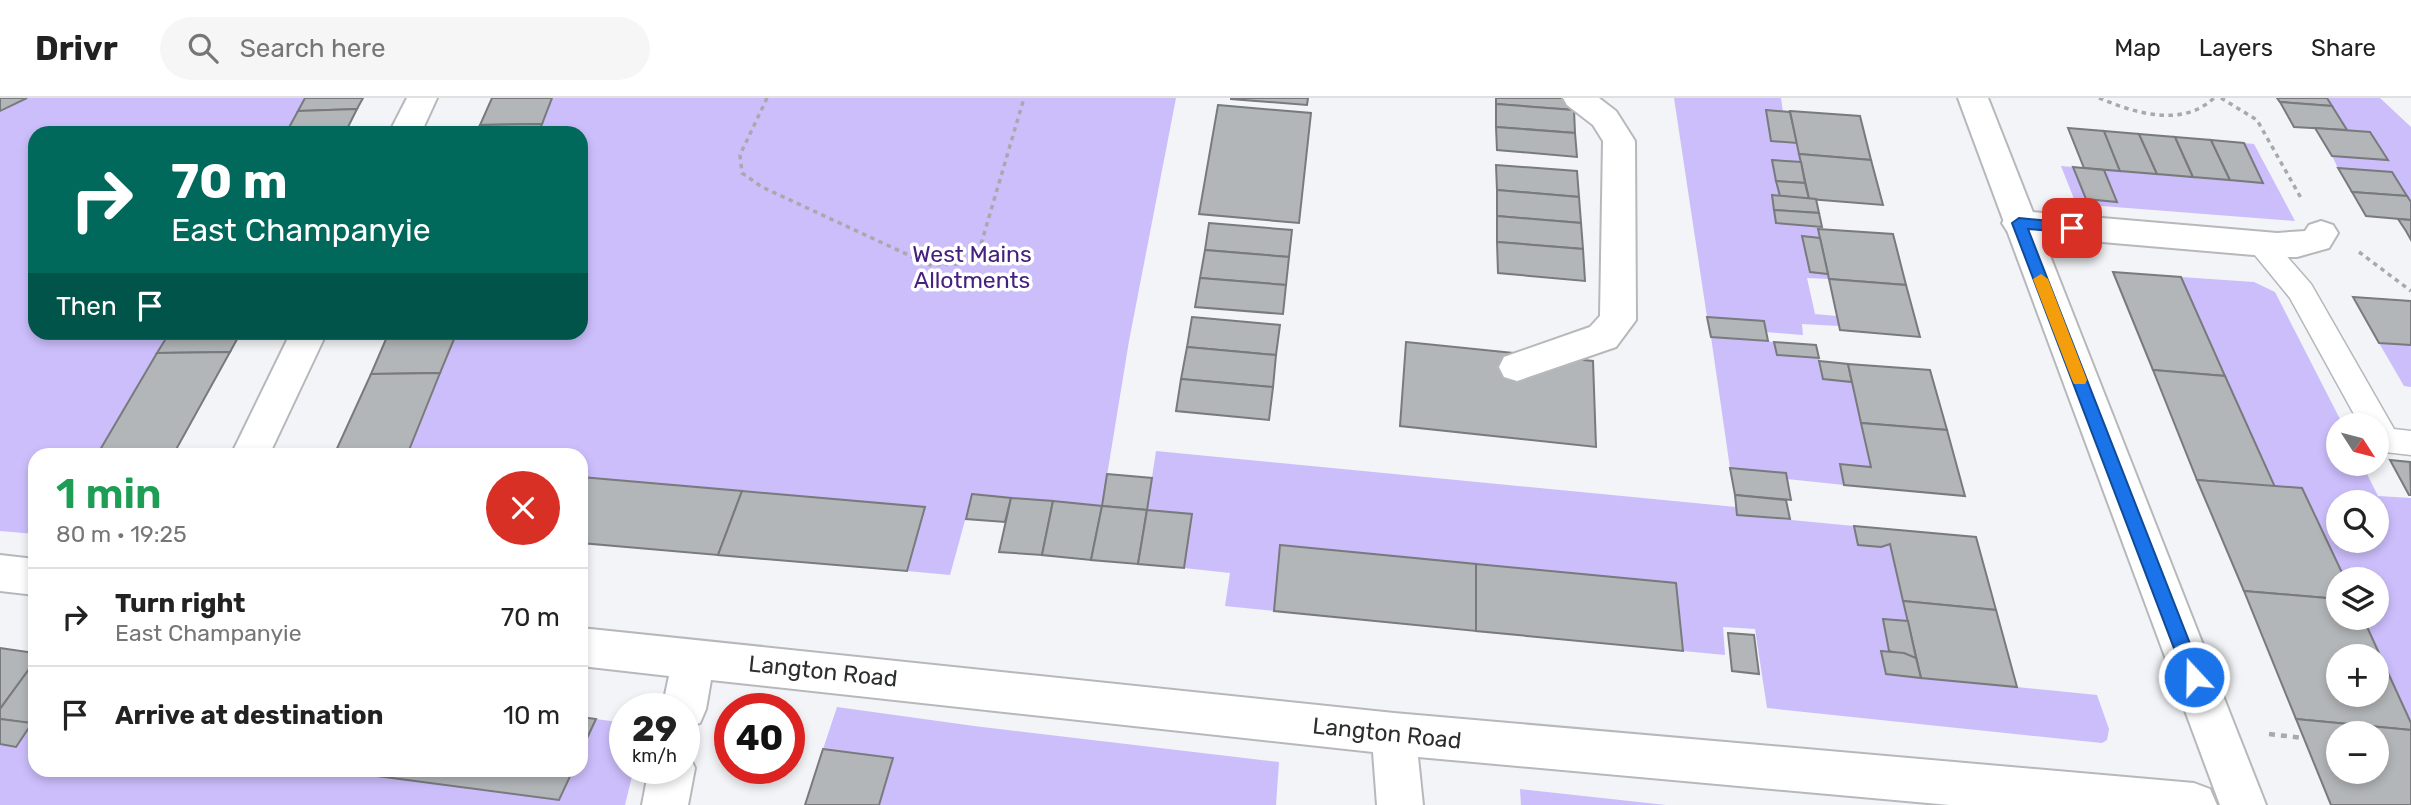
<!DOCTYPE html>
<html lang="en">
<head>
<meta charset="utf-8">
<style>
  :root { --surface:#fff; --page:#f6f6f6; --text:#222; --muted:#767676; --line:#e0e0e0 }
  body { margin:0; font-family:Rubik,sans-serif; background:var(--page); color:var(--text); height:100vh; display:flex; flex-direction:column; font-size:26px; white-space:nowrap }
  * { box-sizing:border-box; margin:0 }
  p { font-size:23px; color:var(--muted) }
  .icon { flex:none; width:38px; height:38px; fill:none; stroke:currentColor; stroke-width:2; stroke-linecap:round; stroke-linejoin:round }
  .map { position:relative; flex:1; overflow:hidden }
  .panel { position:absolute; left:28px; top:350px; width:560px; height:329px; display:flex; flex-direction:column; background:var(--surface); border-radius:21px; box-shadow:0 4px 10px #0003 }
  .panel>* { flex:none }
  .banner { position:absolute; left:28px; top:28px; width:560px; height:214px; border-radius:21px; box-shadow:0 4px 10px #0003; background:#00695c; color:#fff; overflow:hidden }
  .needle { width:46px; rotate:126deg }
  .fabs { position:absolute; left:2326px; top:315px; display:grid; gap:14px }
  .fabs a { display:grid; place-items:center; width:63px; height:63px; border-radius:50%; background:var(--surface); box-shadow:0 4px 10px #0003; font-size:35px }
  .speed { position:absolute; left:609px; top:595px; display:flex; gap:14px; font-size:35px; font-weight:700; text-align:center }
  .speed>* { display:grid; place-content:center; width:91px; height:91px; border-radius:50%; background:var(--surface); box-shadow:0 4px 10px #0003; line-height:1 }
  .speed small { font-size:18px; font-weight:400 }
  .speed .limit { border:10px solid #d22; background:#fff; color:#111 }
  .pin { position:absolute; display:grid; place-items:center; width:60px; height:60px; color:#fff; margin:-30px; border-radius:14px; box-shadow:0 4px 10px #0006 }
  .me { position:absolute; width:77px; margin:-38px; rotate:339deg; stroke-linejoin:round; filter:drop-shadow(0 0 5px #0008) }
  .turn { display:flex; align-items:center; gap:24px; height:147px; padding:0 28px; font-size:32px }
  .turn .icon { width:91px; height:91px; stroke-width:2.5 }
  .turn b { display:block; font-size:49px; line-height:60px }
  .then { display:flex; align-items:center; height:66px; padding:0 28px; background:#0003; gap:14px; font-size:26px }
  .round { display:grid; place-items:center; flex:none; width:74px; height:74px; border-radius:37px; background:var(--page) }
  .headline { display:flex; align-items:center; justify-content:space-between; height:119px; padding:0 28px }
  h1 { font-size:42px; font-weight:600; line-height:52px; color:#1e9e55 }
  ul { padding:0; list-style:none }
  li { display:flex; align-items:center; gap:21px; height:98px; padding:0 28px; border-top:2px solid var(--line) }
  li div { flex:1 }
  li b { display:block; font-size:26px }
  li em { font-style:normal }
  header { display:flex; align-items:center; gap:42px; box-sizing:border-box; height:98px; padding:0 35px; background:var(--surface); border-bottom:2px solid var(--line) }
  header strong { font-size:33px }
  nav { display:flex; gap:38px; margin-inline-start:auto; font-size:24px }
  .search { width:490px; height:63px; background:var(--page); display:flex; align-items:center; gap:18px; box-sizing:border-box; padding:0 24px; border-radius:38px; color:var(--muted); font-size:26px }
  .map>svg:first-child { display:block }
  .green { fill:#ccbefb; fill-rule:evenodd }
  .building { fill:#b3b6b8; stroke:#787a7d; stroke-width:2; fill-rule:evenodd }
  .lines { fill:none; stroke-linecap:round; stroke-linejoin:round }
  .service-casing { stroke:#b7b8bb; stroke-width:3 }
  .minor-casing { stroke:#b7b8bb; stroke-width:4 }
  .tertiary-casing { stroke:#b7b8bb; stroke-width:4 }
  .path-far1 { stroke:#a8a9ac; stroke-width:3.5; stroke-dasharray:4.5 4.5; stroke-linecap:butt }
  .path { stroke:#a8a9ac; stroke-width:4.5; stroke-dasharray:6 6; stroke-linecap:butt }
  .service { fill:#fff; fill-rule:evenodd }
  .minor { fill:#fff; fill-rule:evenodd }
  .tertiary { fill:#fff; fill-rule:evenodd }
  .route { fill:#1a73e8; stroke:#114b97; stroke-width:2 }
  .slow { fill:#f59e0b }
  .labels { text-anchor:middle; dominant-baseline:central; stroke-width:7; stroke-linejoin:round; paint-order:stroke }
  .park-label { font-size:23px; fill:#45217f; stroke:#fff }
  .street-label { font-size:23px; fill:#2d2e2f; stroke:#fff }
</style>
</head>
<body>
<header>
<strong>Drivr</strong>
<div class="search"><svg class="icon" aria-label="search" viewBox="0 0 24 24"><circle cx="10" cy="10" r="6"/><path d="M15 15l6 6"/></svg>Search here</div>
<nav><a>Map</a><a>Layers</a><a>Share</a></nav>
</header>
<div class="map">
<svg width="2411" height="707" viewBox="0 0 2411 707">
  <rect width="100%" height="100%" fill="#f2f4f7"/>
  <g class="green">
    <polygon points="27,0 305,0 286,35 35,35 35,234 170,235 97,357 35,357 35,436 0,433 0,13"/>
    <polygon points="552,0 1176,0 1129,243 1102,408 972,397 950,477 907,473 925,409 581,379 581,357 407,357 457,235 581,234 581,35 538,35"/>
    <polygon points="1674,0 1781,0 1783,14 1766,13 1771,43 1797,45 1801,64 1772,62 1780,98 1772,98 1776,125 1822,129 1818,131 1820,140 1803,138 1828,176 1829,181 1807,180 1815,216 1837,218 1839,228 1802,226 1803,237 1766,234 1764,223 1707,219"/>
    <polygon points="2327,0 2380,0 2411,29 2411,104 2392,74 2338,70 2332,58 2387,61 2370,34 2347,32"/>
    <polygon points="2244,45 2254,46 2295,123 2076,106 2061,68 2073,69 2086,101 2116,104 2104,72 2263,85"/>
    <path d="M2181 179 2254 184 2275 194 2343 327H2338V366H2362L2378 398 2411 400V625L2363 520H2376V481H2345L2302 391 2275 389ZM2338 404H2376V443H2338Z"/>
    <polygon points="1711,239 1774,244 1778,257 1819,260 1823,281 1852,284 1871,369 1840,366 1844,387 1787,381 1786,375 1730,370"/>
    <polygon points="2379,245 2411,247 2411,289 2404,288"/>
    <polygon points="1156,353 1736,409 1737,417 1854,428 1859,447 1881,449 1890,446 1908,523 1883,521 1889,553 1881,553 1886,576 2097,597 2109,631 2107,642 2102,645 1767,610 1755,531 1723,529 1725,557 1683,553 1676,485 1274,513 1225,508 1230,475 1184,470 1192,416 1147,412"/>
    <polygon points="837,609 974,628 1279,664 1276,707 879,707 893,660 823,651"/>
    <polygon points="596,621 625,625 625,670 634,670 625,707 0,707 0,646 16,648 32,625 35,626 35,672 331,672 559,702 573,672 581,672 581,653"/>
    <polygon points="1520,691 1666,707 1521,707"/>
  </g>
  <g class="building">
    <polygon points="0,0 27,0 0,13"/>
    <polygon points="305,0 363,0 357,11 298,13"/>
    <polygon points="492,0 552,0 542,26 480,27"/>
    <polygon points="1308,0 1307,7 1231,1 1231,0"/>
    <polygon points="1496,0 1573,0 1574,12 1496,6"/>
    <polygon points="2277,0 2327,0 2332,8 2280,4"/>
    <polygon points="2280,4 2332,8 2347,32 2294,29"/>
    <polygon points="1496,6 1574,12 1575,35 1496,29"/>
    <polygon points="1218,7 1311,15 1299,125 1199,116"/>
    <polygon points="357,11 345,35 286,35 298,13"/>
    <polygon points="1766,12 1790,14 1797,45 1771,43"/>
    <polygon points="1790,13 1860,18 1871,62 1799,56"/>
    <polygon points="542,26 538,35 476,35 480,27"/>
    <polygon points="1496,29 1575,35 1577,59 1497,52"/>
    <polygon points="2068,30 2104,33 2120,73 2084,70"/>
    <polygon points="2315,30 2370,34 2388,62 2332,58"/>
    <polygon points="2104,33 2139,36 2157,76 2120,73"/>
    <polygon points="2139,36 2175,39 2193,79 2157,76"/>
    <polygon points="2175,39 2211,42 2230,82 2193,79"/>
    <polygon points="2211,42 2244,45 2263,85 2230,82"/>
    <polygon points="1799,56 1871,62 1883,107 1809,101"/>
    <polygon points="1772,62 1801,64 1805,85 1776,83"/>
    <polygon points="1496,67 1577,73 1579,99 1497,92"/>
    <polygon points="2073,69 2104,72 2117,104 2086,101"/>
    <polygon points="2338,70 2392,74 2407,98 2352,94"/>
    <polygon points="1776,83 1805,85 1809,101 1780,98"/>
    <polygon points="1497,92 1579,99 1581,125 1497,118"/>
    <polygon points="2352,94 2407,98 2411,104 2411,122 2366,118"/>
    <polygon points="1772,97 1816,101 1819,115 1774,112"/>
    <polygon points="1774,112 1819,115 1822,129 1776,125"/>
    <polygon points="1497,118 1581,125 1583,151 1497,144"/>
    <polygon points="2398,121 2411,122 2411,142 2406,133"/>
    <polygon points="1209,125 1292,132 1289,159 1205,152"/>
    <polygon points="1818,131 1893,136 1906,187 1829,181"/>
    <polygon points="1802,138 1820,140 1828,176 1810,174"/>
    <polygon points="1497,144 1583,151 1585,183 1498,175"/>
    <polygon points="1205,152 1289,159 1286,187 1200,180"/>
    <polygon points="2113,174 2181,179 2225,278 2153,272"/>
    <polygon points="1200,180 1286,187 1283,216 1195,209"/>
    <polygon points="1829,181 1906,187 1920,239 1840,232"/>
    <polygon points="2353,199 2411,203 2411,247 2379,245"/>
    <polygon points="1192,219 1280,227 1276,257 1187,249"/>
    <polygon points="1707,219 1764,223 1768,243 1711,239"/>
    <polygon points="170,234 241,234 230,254 157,255"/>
    <polygon points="389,234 457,234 440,275 371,276"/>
    <polygon points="1406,244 1593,263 1596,349 1400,328"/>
    <polygon points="1774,244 1816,247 1819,260 1777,257"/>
    <polygon points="1187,249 1276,257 1273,289 1181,281"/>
    <polygon points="230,254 173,357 97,357 157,255"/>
    <polygon points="1819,263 1848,266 1852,284 1823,281"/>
    <polygon points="1848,266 1930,272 1947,332 1861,325"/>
    <polygon points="2153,272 2225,278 2275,389 2197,382"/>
    <polygon points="440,275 407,357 334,357 371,276"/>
    <polygon points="1181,281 1273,289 1269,322 1176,313"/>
    <polygon points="1861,325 1947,332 1965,398 1844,387 1840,366 1871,369"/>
    <polygon points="2390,362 2410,364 2411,397 2409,397"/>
    <polygon points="1730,370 1786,375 1791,402 1735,397"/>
    <polygon points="1107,376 1152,380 1147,412 1102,408"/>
    <polygon points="581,379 742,393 718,457 581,445"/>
    <polygon points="2197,382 2302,390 2345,481 2338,481 2338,501 2244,493"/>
    <polygon points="742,393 925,409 907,473 718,457"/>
    <polygon points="972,396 1011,400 1005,424 966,421"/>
    <polygon points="1735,397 1786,402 1790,421 1737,417"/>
    <polygon points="1011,400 1053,403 1042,457 999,454"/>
    <polygon points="1053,403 1102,408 1091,462 1042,457"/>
    <polygon points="1102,408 1147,412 1138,466 1091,462"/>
    <polygon points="1147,412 1192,416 1184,470 1138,466"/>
    <polygon points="1854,428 1976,439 1996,512 1903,503 1890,446 1881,449 1858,447"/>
    <polygon points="1280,447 1476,466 1476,533 1274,513"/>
    <polygon points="1476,466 1676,485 1683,553 1476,533"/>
    <path d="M2244 493 2338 501V520H2363L2411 625V632L2296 621ZM2338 558H2376V597H2338Z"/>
    <polygon points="1903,503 1996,512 2017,589 1921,580"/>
    <polygon points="1883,521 1908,523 1916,560 1889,553"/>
    <polygon points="1728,535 1754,537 1759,576 1732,573"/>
    <polygon points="0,550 35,555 35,563 0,611"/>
    <polygon points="1881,553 1904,555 1916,560 1921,580 1886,576"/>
    <polygon points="35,563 35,626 0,621 0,611"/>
    <polygon points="581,619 596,621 581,653"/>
    <polygon points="0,621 32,625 16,649 0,646"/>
    <path d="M2296 621 2411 632V707H2331ZM2338 635H2376V674H2338Z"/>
    <polygon points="823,651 893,660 879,707 805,707"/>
    <polygon points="356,672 573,672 559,702 354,675"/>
  </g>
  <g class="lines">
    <defs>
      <polygon id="service" points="2259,135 2269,138 2311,186 2394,331 2411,333 2411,357 2376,353 2376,327 2360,327 2290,200 2245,145 2249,138"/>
      <g id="minor">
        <polygon points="407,0 437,0 421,35 389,35"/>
        <polygon points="1563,0 1599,0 1616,13 1635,43 1636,222 1616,249 1517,283 1504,279 1499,269 1504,259 1590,229 1600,218 1603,43 1593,27 1567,7"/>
        <polygon points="2019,113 2277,135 2305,133 2309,127 2321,123 2333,127 2338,135 2329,150 2297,159 2277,159 2019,137 2007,133 2002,125 2007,117"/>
        <polygon points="291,234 327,234 269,357 231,357"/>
        <polygon points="0,457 35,461 35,497 0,493"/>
        <polygon points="581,530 1394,615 2194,685 2210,691 2217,707 1950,707 1418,659 1423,707 1377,707 1373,654 711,582 706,611 700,625 684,631 684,611 662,611 669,578 581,568"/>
        <polygon points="684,653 688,655 695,670 688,707 642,707 649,670 684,670"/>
      </g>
      <polygon id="tertiary" points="1958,0 1988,0 2266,707 2220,707"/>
    </defs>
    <use href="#service" class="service-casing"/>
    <use href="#minor" class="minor-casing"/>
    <use href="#tertiary" class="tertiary-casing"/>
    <g class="path-far1">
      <polyline points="767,0 740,57 742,75 762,89 930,167 958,166 979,153 1024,0"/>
      <path d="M2099 0C2135 15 2182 30 2214 0"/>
      <polyline points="2221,0 2257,22 2301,100"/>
      <polyline points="2359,154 2411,193"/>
    </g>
    <polyline class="path" points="2269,636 2303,640"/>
    <use href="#service" class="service"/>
    <use href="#minor" class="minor"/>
    <use href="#tertiary" class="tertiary"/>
  </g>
  <polygon class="route" points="2019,120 2072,125 2079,130 2072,135 2028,131 2203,579 2200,585 2194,587 2188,585 2185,579 2012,125"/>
  <polygon class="slow" points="2041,176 2048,181 2087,282 2085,286 2074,286 2072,282 2033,181"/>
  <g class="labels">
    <g class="park-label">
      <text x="972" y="156">West Mains<tspan x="972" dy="26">Allotments</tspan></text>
    </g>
    <g class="street-label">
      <text transform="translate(823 573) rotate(6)">Langton Road</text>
      <text transform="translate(1387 635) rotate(6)">Langton Road</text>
    </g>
  </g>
</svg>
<div class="fabs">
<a><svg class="needle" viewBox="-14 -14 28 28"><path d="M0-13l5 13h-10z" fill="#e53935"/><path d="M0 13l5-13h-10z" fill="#767676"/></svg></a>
<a><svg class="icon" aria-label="search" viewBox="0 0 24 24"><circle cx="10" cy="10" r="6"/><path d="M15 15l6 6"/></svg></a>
<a><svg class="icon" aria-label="layers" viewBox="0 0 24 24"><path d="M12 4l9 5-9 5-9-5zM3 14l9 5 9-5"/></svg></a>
<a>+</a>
<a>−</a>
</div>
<div class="speed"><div>29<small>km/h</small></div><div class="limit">40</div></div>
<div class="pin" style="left:2072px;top:130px;background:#d93025"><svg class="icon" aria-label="arrive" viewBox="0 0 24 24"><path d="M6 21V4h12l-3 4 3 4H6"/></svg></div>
<svg class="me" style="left:2194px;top:579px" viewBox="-20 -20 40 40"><circle r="17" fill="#1a73e8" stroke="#fff" stroke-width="3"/><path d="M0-11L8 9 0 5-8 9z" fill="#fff"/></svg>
<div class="banner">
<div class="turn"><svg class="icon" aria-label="right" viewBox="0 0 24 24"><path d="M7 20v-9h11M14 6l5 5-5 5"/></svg><div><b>70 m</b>East Champanyie</div></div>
<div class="then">Then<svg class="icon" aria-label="arrive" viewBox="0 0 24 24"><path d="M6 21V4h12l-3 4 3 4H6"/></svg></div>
</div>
<section class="panel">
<div class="headline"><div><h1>1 min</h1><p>80 m · 19:25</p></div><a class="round" style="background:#d93025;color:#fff"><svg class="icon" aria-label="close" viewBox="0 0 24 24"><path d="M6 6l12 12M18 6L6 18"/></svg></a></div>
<ul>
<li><svg class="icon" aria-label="right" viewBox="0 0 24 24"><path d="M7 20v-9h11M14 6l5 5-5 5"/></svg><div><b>Turn right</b><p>East Champanyie</p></div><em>70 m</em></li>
<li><svg class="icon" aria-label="arrive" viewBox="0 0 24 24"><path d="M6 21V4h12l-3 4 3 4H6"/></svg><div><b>Arrive at destination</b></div><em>10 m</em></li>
</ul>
</section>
</div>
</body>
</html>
